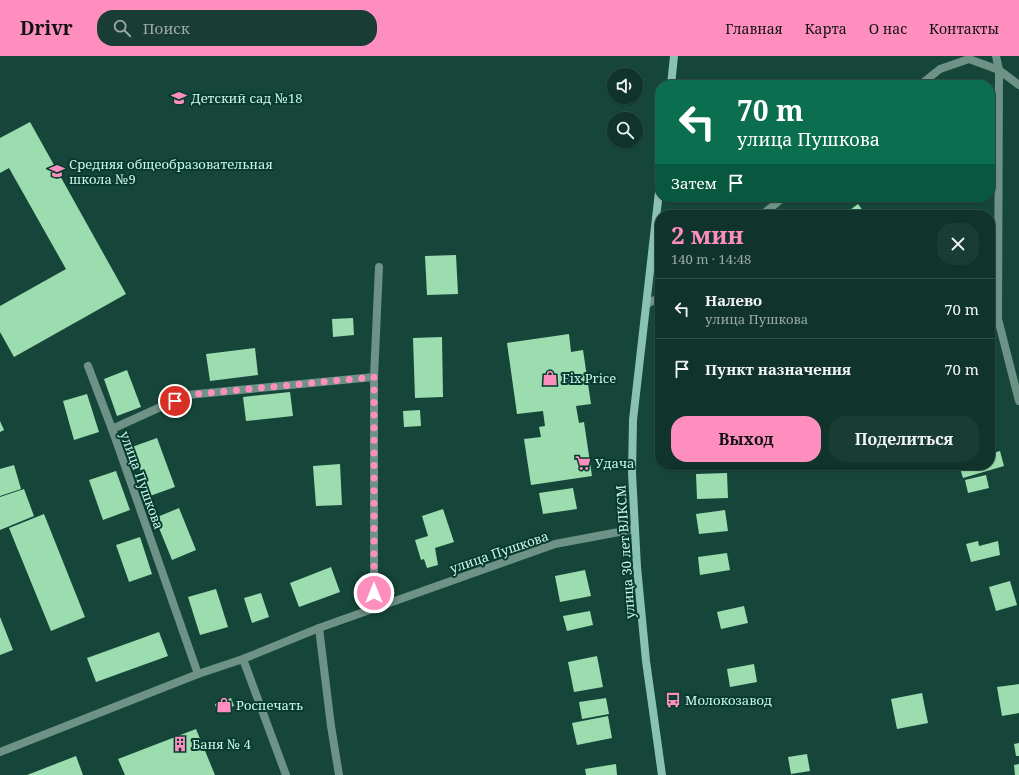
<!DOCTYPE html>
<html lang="ru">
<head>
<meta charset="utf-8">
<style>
  :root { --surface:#10342c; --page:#193c34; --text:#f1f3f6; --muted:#9caaa9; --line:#304f48; --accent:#fd8ebe }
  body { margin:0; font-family:"Noto Serif",serif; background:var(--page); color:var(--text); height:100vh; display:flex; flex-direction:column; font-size:15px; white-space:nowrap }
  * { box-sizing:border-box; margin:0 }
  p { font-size:13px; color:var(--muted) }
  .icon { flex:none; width:22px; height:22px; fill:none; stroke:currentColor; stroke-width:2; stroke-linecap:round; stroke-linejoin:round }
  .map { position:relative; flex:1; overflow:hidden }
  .side { position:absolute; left:655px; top:154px; width:340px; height:260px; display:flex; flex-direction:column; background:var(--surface); border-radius:16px; box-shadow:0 1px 3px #0004,0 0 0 1px var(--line) }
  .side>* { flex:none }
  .guide { position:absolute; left:655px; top:24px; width:340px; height:122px; border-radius:16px; box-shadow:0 1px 3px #0004,0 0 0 1px var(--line); background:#0b6e4f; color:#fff; overflow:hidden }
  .tools { position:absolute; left:607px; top:12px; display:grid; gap:8px }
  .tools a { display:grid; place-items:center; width:36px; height:36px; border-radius:50%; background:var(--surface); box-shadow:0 1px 3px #0004,0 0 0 1px var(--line); font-size:20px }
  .pin { position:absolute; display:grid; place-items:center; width:34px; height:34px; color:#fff; margin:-17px; border:2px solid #fff; border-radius:50%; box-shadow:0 1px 4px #0007 }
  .me { position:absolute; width:44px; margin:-22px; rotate:0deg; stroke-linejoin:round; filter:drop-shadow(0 0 3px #0008) }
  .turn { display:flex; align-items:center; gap:14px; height:84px; padding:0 16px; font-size:18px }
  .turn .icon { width:52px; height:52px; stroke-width:2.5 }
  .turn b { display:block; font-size:28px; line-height:34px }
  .then { display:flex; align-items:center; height:38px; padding:0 16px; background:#0003; gap:8px; font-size:15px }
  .round { display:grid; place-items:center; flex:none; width:42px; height:42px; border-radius:16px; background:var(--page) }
  .headline { display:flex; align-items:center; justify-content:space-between; height:68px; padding:0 16px }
  h1 { font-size:24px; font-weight:700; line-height:30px; color:var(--accent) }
  .button { display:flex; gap:8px; margin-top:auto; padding:8px 16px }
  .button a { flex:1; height:46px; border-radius:16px; background:var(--accent); color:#111; font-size:16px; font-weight:700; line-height:46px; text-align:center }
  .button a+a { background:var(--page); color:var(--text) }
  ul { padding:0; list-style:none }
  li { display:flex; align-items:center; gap:12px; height:60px; padding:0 16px; border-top:1px solid var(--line) }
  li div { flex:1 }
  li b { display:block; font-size:15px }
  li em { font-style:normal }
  header { display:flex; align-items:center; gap:24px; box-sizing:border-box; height:56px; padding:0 20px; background:var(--accent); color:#111 }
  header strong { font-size:19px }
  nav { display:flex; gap:22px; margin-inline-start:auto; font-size:14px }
  .search { width:280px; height:36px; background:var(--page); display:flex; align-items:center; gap:10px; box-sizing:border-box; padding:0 14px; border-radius:16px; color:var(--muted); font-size:15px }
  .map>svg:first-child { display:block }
  .building { fill:#9bddaf }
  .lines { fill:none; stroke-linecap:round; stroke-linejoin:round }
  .service { stroke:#6f9287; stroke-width:8 }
  .minor { stroke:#6f9287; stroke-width:8 }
  .secondary { stroke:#89c2b1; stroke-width:8 }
  .route { stroke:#fd8ebe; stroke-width:7; stroke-dasharray:0 12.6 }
  .labels { text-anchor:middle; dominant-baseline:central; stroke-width:4; stroke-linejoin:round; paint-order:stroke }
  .poi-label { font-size:13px; fill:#cdf7ea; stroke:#083b30; text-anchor:start }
  .street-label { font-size:13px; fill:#cdf7ea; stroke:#083b30 }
</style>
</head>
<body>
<header>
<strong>Drivr</strong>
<div class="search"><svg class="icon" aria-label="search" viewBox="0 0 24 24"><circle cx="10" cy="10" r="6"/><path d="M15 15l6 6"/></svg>Поиск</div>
<nav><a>Главная</a><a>Карта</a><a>О нас</a><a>Контакты</a></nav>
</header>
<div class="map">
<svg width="1019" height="719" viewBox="0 0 1019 719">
  <rect width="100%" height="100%" fill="#16463a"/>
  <g class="building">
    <polygon points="30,66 126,238 14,301 0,276 0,250 66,213 9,112 0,117 0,82"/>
    <polygon points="858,148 866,159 843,159"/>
    <polygon points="456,199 458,238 427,239 425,200"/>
    <polygon points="353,262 354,279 333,281 332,263"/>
    <polygon points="569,278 571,296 583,294 591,348 576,350 579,367 584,366 592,420 531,429 524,383 541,381 539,371 545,370 543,355 517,358 507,287"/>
    <polygon points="442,281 443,341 415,342 413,282"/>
    <polygon points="255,292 258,319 210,325 206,298"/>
    <polygon points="127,314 141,351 117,360 104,323"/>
    <polygon points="290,336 293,360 246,365 243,341"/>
    <polygon points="87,338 99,376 74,384 63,345"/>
    <polygon points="420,354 421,370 404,371 403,355"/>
    <polygon points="0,365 4,374 0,376"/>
    <polygon points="157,382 175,431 150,440 132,391"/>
    <polygon points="1000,395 1004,410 963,422 959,409 990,409 990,398"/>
    <polygon points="340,408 342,449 316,450 313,410"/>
    <polygon points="14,409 21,433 0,440 0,413"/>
    <polygon points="116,415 130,454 103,464 89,424"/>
    <polygon points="727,417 728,442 697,443 696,418"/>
    <polygon points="986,419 989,432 968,437 965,424"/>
    <polygon points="573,432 577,453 543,458 539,437"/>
    <polygon points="24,433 34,460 0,474 0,441"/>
    <polygon points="179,452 196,494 172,504 155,462"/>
    <polygon points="443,453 454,486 435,492 438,509 427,512 424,503 421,504 415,484 428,480 422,460"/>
    <polygon points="725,454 728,475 699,478 696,458"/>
    <polygon points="44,458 85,561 51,575 9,472"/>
    <polygon points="140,481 152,518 129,526 116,489"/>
    <polygon points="978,485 979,490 998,485 1000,499 971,506 966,488"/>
    <polygon points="727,497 730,514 700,519 698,501"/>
    <polygon points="331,511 340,536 299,551 290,527"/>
    <polygon points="585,514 591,540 560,546 555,520"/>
    <polygon points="1010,525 1017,549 996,555 989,531"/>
    <polygon points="216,533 228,571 200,579 188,541"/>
    <polygon points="261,537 269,561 252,567 244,542"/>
    <polygon points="744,550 748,567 721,573 717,556"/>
    <polygon points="590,555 593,569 567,575 563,560"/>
    <polygon points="0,561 13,594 0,599"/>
    <polygon points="159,576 168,600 96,626 87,602"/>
    <polygon points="597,600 603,631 574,636 568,606"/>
    <polygon points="754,608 757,626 730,631 727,613"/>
    <polygon points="1019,628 1019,657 1002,660 997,631"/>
    <polygon points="922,637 928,667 897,673 891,643"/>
    <polygon points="231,642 234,650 217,655 215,648"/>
    <polygon points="606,642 609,658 582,663 579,646"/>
    <polygon points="608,660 612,682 577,689 572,667"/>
    <polygon points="196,673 215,719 125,719 118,703"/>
    <polygon points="1019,687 1019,700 1016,700 1014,688"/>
    <polygon points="807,698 810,715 791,718 788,701"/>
    <polygon points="76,700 83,719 27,719"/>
    <polygon points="616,708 617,719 586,719 585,713"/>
    <polygon points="1019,708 1019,719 1015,719 1014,709"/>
  </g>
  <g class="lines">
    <g class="service">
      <polyline points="88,310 112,373"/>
      <polyline points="374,321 379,211"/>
      <polyline points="243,603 286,719"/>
    </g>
    <g class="minor">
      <polyline points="996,0 999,14 998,263 1019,345"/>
      <polyline points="920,29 940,13 969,3 999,14 1019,29"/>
      <polyline points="762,159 784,141"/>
      <polyline points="647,248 660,241"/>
      <polyline points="319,572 331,670 339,719"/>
      <polyline points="198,618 112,373 187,339 374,321 374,553"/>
      <polyline points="0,696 198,618 243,603 319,572 555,488 635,473"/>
    </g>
    <g class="secondary">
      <polyline points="671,29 674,0"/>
      <polyline points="660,127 633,364 632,417 637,511 646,605 662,719"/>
    </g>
  </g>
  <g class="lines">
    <polyline class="route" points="175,345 187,339 374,321 374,537"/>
  </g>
  <defs>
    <symbol id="school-bare" viewBox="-9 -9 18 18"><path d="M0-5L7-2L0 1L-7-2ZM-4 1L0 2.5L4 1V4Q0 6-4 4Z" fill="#fd8ebe" stroke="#083b30" stroke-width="2.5" paint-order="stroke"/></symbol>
    <symbol id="shop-bare" viewBox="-9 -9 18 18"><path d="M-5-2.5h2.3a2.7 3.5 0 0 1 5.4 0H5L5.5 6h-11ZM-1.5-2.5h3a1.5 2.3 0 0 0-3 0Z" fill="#fd8ebe" stroke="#083b30" stroke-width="2.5" paint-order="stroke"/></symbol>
    <symbol id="supermarket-bare" viewBox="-9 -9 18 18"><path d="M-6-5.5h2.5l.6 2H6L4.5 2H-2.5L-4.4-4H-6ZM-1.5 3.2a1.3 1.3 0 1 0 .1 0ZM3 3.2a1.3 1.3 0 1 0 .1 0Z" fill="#fd8ebe" stroke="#083b30" stroke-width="2.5" paint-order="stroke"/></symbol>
    <symbol id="bus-bare" viewBox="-9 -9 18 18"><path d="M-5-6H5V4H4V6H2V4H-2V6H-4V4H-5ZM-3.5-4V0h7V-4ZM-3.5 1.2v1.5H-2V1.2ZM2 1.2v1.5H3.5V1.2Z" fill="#fd8ebe" stroke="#083b30" stroke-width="2.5" paint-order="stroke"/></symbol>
    <symbol id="building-bare" viewBox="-9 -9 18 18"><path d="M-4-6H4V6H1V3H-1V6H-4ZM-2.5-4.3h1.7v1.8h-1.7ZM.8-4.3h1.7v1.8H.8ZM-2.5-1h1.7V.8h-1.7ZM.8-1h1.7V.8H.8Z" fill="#fd8ebe" stroke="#083b30" stroke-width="2.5" paint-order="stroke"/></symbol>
  </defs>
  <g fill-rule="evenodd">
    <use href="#school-bare" x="168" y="31" width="22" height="22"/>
    <use href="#school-bare" x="46" y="104" width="22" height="22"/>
    <use href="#shop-bare" x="539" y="311" width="22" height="22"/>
    <use href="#supermarket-bare" x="572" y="396" width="22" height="22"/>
    <use href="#bus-bare" x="662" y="633" width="22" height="22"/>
    <use href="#shop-bare" x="213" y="638" width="22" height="22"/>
    <use href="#building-bare" x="169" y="677" width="22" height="22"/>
  </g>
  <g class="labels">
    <g class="poi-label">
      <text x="191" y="42">Детский сад №18</text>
      <text x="69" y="108">Средняя общеобразовательная<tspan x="69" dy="15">школа №9</tspan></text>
      <text x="562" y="322">Fix Price</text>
      <text x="595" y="407">Удача</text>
      <text x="685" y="644">Молокозавод</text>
      <text x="236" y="649">Роспечать</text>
      <text x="192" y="688">Баня № 4</text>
    </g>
    <g class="street-label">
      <text transform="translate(142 424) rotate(70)">улица Пушкова</text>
      <text transform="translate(499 496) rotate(-19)">улица Пушкова</text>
      <text transform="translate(625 496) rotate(-94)">улица 30 лет ВЛКСМ</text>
    </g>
  </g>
</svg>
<div class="tools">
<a><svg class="icon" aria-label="sound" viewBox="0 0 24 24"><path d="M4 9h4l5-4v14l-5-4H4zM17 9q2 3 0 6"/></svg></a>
<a><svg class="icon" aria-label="search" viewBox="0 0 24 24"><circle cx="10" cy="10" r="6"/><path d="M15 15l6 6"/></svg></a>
</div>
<div class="pin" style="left:175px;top:345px;background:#d93025"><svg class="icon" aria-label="arrive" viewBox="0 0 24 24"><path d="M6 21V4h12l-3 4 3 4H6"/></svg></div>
<svg class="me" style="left:374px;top:537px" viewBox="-20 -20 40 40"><circle r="17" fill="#fd8ebe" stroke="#fff" stroke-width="3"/><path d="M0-11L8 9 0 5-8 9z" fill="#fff"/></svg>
<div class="guide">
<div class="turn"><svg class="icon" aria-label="left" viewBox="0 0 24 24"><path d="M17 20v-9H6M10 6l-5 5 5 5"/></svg><div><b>70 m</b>улица Пушкова</div></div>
<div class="then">Затем<svg class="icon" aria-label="arrive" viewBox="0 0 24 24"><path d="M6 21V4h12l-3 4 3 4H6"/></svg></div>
</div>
<section class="side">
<div class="headline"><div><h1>2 мин</h1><p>140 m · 14:48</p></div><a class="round"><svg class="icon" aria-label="close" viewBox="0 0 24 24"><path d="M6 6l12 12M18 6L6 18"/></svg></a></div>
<ul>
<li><svg class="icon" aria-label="left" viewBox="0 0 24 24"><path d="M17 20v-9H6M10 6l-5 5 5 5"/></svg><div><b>Налево</b><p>улица Пушкова</p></div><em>70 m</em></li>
<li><svg class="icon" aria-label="arrive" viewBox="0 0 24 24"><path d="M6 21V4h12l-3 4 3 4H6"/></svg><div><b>Пункт назначения</b></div><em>70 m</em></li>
</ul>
<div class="button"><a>Выход</a><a>Поделиться</a></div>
</section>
</div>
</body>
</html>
